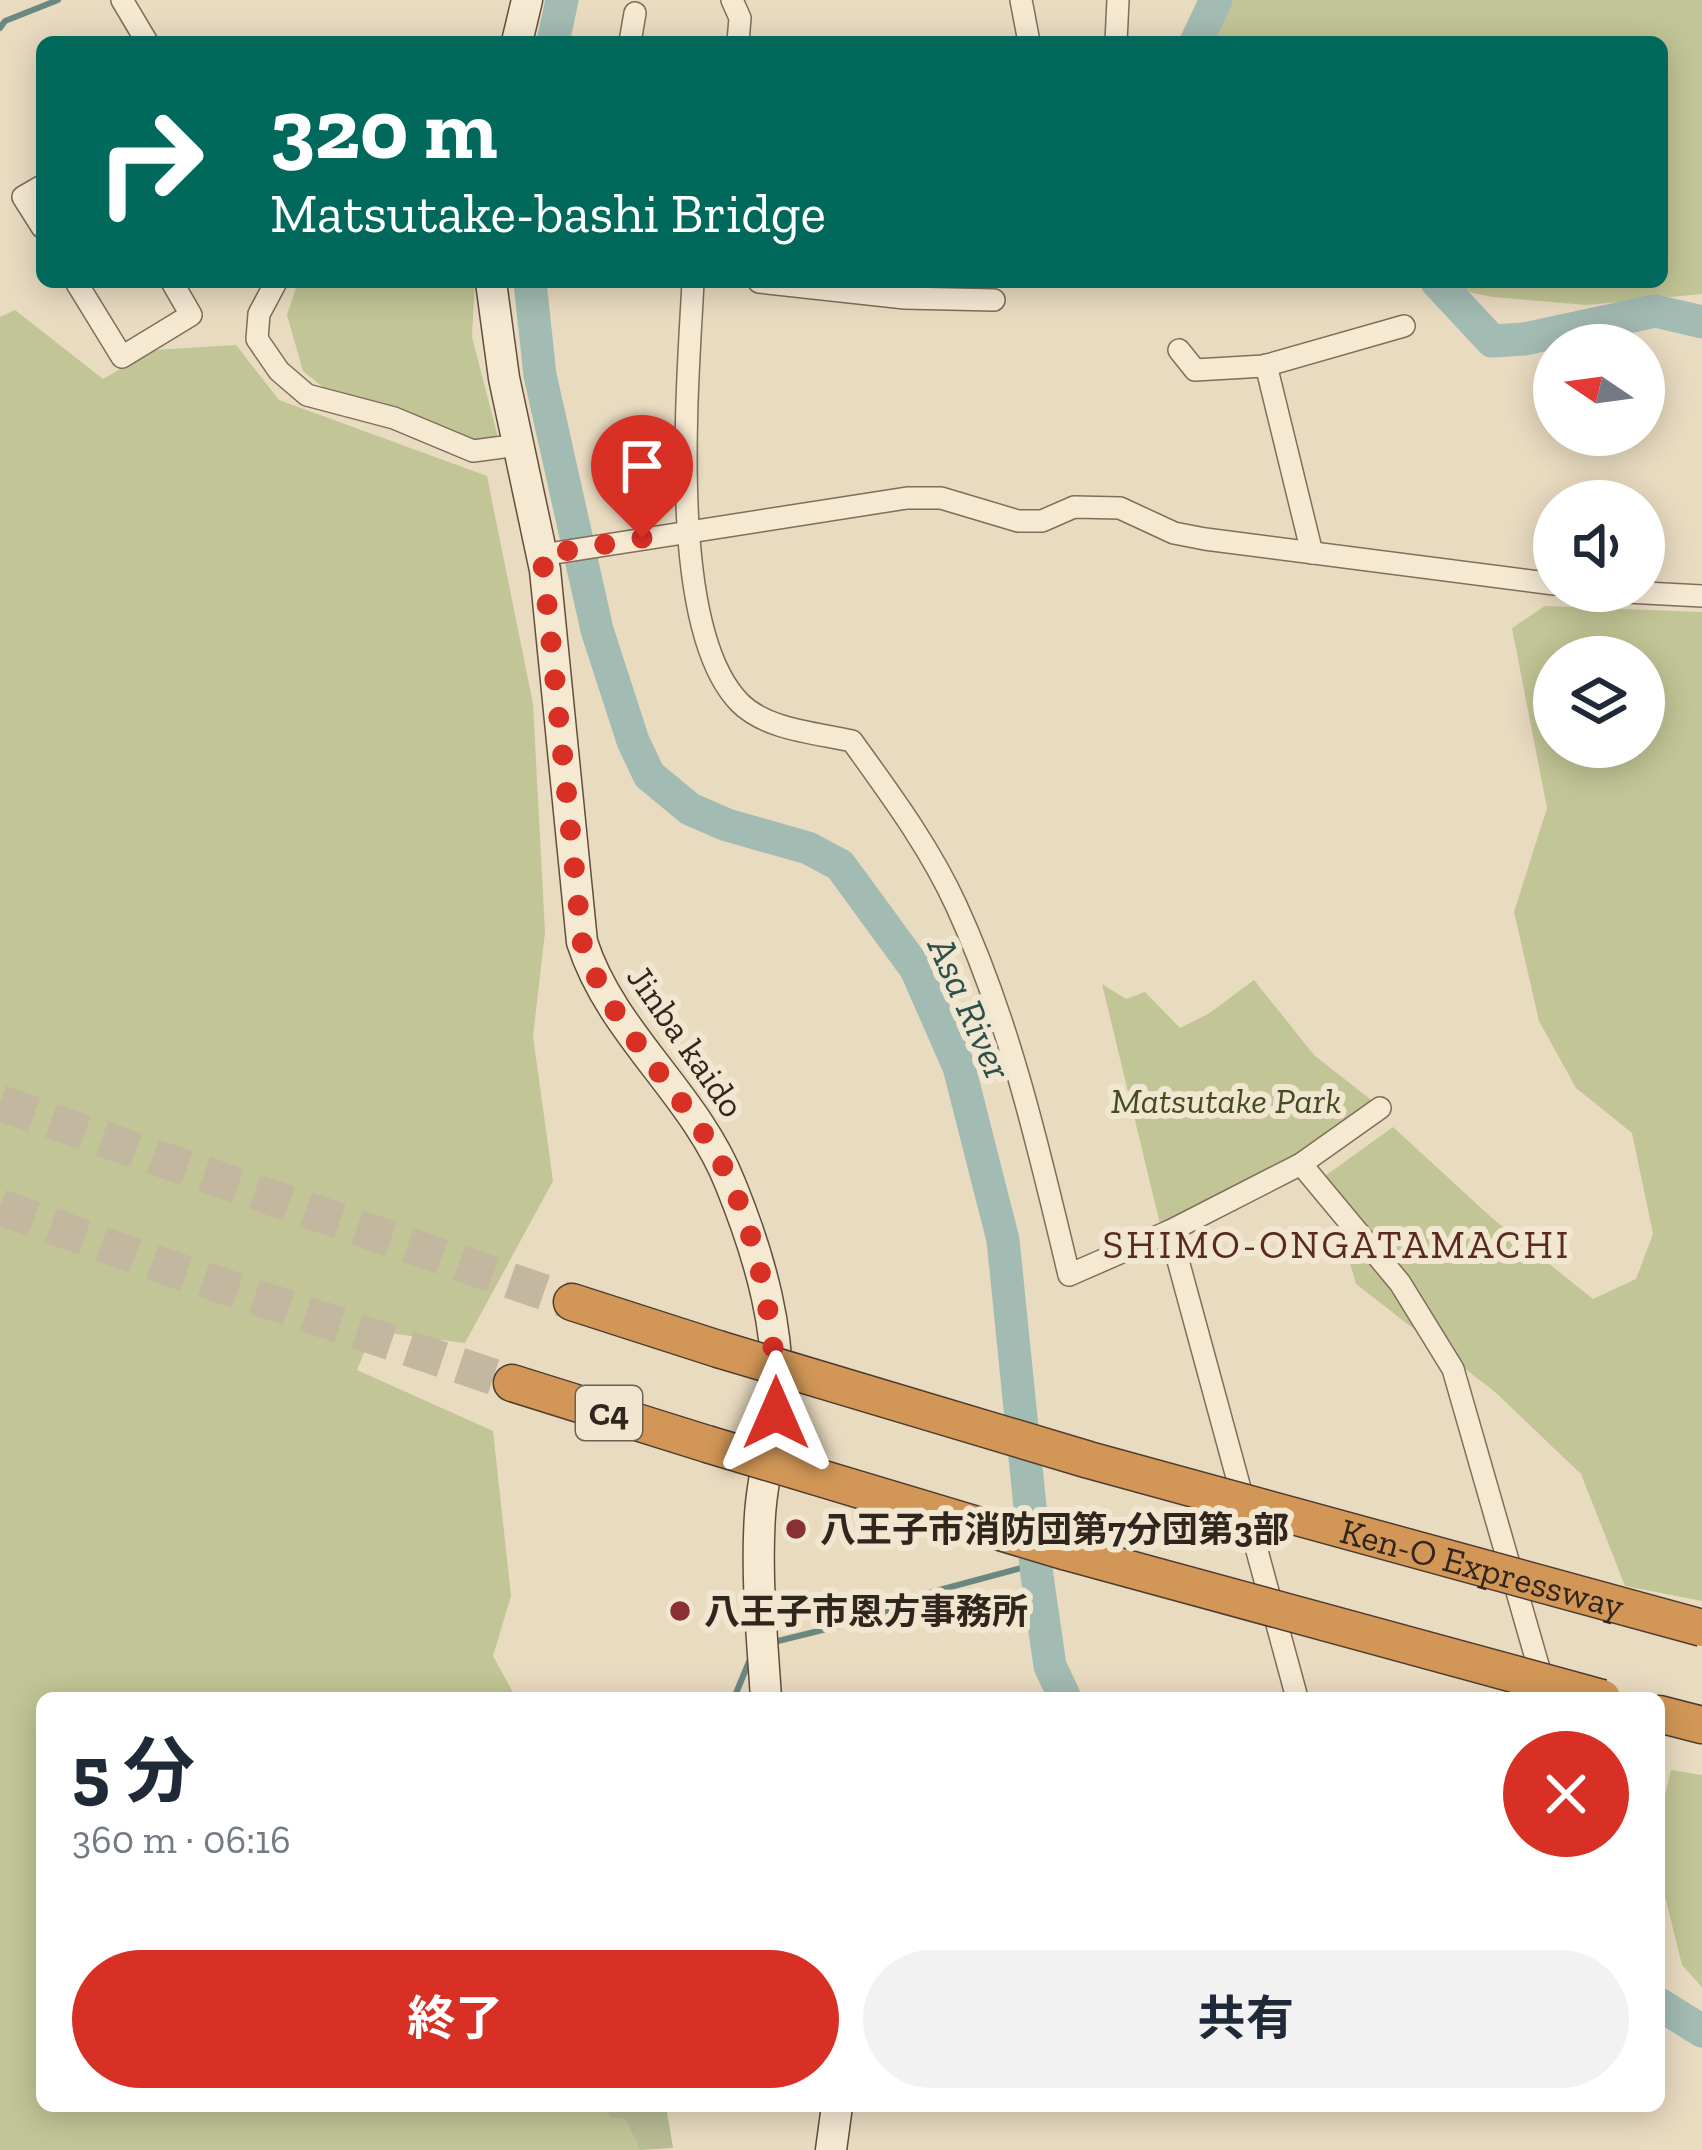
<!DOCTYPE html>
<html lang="ja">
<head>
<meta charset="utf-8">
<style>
  :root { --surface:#fff; --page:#f2f2f3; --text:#1f2937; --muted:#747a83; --accent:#d93025 }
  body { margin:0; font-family:"Zilla Slab","Noto Sans JP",serif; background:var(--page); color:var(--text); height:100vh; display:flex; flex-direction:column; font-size:45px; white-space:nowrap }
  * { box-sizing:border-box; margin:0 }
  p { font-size:39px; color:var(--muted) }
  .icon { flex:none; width:66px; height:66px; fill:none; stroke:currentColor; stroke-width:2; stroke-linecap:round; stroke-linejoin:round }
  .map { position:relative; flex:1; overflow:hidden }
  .side { position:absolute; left:36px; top:1692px; width:1629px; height:420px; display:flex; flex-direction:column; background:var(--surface); border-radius:18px; box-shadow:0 6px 30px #0003 }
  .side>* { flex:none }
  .hud { position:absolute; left:36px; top:36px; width:1632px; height:252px; border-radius:18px; box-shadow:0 6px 30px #0003; background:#00695c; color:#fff; overflow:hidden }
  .needle { width:78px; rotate:283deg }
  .fabs { position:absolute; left:1533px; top:324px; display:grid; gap:24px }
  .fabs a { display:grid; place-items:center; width:132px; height:132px; border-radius:50%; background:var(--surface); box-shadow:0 6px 30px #0003; font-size:60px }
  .pin { position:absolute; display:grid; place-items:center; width:102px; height:102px; color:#fff; margin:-123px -51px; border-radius:50% 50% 50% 0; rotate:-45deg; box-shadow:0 0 12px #0007 }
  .pin .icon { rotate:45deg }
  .me { position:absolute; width:132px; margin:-66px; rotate:0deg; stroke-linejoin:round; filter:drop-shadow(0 0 9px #0008) }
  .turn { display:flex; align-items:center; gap:42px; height:252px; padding:0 36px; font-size:54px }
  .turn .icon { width:156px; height:156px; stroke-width:2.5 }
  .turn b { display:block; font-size:84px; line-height:102px }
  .round { display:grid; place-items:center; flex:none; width:126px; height:126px; border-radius:63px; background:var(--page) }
  .overview { display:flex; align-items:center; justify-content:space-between; height:204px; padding:0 36px }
  h1 { font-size:72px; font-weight:700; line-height:90px }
  .action { display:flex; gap:24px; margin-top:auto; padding:24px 36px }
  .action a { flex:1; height:138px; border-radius:72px; background:var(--accent); color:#fff; font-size:48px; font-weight:700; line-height:138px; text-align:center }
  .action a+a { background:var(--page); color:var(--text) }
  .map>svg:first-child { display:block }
  .green { fill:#c2c595; fill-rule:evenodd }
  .cemetery { fill:#b8bb94 }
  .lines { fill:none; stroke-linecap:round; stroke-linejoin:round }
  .stream { stroke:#6b8880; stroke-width:6 }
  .river { stroke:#a2bbb3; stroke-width:33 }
  .motorway-tunnel { stroke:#c4b79f; stroke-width:36; stroke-dasharray:36 18; stroke-linecap:butt }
  .minor-casing { stroke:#806d5a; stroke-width:24 }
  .secondary-casing { stroke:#624e3d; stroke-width:33 }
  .motorway-casing { stroke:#4e3c2e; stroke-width:39 }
  .minor { stroke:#f5e9d2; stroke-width:21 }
  .secondary { stroke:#f5e9d2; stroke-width:30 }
  .motorway { stroke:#d29757; stroke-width:36 }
  .motorway-bridge-casing { stroke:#4e3c2e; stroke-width:39; stroke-linecap:butt }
  .motorway-bridge { stroke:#d29757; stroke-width:36 }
  .route { stroke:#d93025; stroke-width:21; stroke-dasharray:0 37.8 }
  .poi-dot { fill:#893034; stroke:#f1e6cf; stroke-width:4.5 }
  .labels { text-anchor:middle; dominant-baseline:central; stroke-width:12; stroke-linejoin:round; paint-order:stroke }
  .shield { fill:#f1e6cf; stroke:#6b6052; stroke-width:3 }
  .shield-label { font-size:33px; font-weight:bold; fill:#31261d }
  .street-label { font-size:36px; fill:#31261d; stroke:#f1e6cf }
  .park-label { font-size:36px; font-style:italic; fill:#444c25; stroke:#f1e6cf }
  .poi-label { font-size:36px; font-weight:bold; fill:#31261d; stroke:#f1e6cf; text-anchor:start }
  .water-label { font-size:39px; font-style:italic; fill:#2d504c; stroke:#f1e6cf }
  .neighbourhood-label { font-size:39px; letter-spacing:3px; fill:#5a2a20; stroke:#f1e6cf }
</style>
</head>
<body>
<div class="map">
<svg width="1702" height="2150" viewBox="0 0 1702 2150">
  <rect width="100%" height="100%" fill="#e9dbc0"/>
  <g class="green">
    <polygon points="1198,0 1702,0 1702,294 1587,305 1493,297 1419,282 1662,282 1662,42 1201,42"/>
    <polygon points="298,282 475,282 472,337 499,441 468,442 380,403 329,392 303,371 287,315"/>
    <polygon points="15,310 103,379 153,350 236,345 279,400 487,476 533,704 545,932 533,1036 553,1181 465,1343 373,1331 357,1370 493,1431 511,1596 493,1656 516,1698 42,1698 42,2106 605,2106 610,2118 625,2119 640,2150 0,2150 0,317"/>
    <path d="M1545 606 1702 612V1601L1625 1586 1581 1474 1495 1392 1356 1284 1325 1176 1393 1127 1492 1218 1593 1299 1636 1279 1653 1234 1632 1133 1576 1088 1539 1021 1514 912 1547 808 1512 628ZM1554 657H1644V747H1554Z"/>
    <polygon points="1254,980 1314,1055 1375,1103 1298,1159 1161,1228 1102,984 1126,999 1145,992 1180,1028 1208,1014"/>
    <polygon points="1671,1770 1702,1775 1702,1987 1682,1965 1659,1872 1659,1820"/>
  </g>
  <polygon class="cemetery" points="605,2106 666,2106 673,2148 640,2150 625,2119 610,2118"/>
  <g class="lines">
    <g class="stream">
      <polyline points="0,28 5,21 58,0"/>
      <polyline points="778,1641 871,1618 917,1596 1036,1564"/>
      <polyline points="734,1698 751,1657"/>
    </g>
    <g class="river">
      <polyline points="553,42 562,0"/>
      <polyline points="1196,42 1216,0"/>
      <polyline points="530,282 540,375 597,630 633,741 649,775 690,809 727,825 808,848 840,865 916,969 959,1067 1003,1240 1037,1576 1050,1666 1065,1698"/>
      <polyline points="1437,282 1492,341 1524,339 1655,311 1702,322"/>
      <polyline points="1659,2004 1702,2031"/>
    </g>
    <g class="motorway-tunnel">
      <polyline points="0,1103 572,1302"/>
      <polyline points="0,1207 160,1265 512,1383"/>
    </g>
    <defs>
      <g id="minor">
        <polyline points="122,0 147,42"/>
        <polyline points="732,0 740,18 738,42"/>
        <polyline points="1021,0 1029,42"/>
        <polyline points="630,42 635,13"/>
        <polyline points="1116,42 1118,0"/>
        <polyline points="42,186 23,197 42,227"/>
        <polyline points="76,282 122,357 191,315 172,282"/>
        <polyline points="276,282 259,314 257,339 279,371 307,395 394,418 473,451 518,445"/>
        <path d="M693 282C688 383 666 628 740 703 767 730 817 733 852 741 890 794 929 846 956 905 1010 1022 1039 1150 1069 1275L1170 1231 1301 1164 1380 1108"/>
        <polyline points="759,282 905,298 994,300"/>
        <polyline points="1179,350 1195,370 1264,366 1404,326"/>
        <polyline points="1266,365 1312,553"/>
        <polyline points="542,555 907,498 941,498 1018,521 1042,521 1074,507 1120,508 1174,533 1205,539 1554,584"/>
        <polyline points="1608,591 1702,596"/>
        <polyline points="1301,1164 1400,1283 1453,1369 1544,1686"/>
        <polyline points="1170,1231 1297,1698"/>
      </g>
      <g id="secondary">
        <polyline points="517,42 527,0"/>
        <path d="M491 282 504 378 545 570 582 942C611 1033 695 1094 730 1183 759 1254 784 1337 775 1415 771 1448 762 1481 760 1515 756 1575 762 1637 766 1698"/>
        <polyline points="831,2150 837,2106"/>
      </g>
      <g id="motorway">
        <polyline points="572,1302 718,1349"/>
        <polyline points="512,1383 707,1444"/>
        <polyline points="1659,1714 1702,1725"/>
      </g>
    </defs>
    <use href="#minor" class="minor-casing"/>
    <use href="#secondary" class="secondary-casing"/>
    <use href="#motorway" class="motorway-casing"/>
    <use href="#minor" class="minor"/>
    <use href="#secondary" class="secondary"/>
    <use href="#motorway" class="motorway"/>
    <defs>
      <g id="motorway-bridge">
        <path id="s1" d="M718 1349 1089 1460 1702 1628"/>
        <polyline points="707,1444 1067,1552 1602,1698"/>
      </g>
    </defs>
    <use href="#motorway-bridge" class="motorway-bridge-casing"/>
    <use href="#motorway-bridge" class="motorway-bridge"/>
  </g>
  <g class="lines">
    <path class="route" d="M642 538 542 555 582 942C605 1015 664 1073 706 1137 754 1209 778 1327 776 1413"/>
  </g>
  <g class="poi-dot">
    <circle cx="796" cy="1529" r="12"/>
    <circle cx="680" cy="1611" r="12"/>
  </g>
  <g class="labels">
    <rect class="shield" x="576" y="1386" width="66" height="54" rx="9"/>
    <g class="shield-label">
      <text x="609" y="1413">C4</text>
    </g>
    <g class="street-label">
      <text transform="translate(686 1041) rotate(55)">Jinba kaido</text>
      <text stroke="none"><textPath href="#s1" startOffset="795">Ken-O Expressway</textPath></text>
    </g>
    <g class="park-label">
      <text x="1226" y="1100">Matsutake Park</text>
    </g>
    <g class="poi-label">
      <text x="820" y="1529">八王子市消防団第7分団第3部</text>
      <text x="704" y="1611">八王子市恩方事務所</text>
    </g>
    <g class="water-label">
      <text transform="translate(970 1008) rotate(66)">Asa River</text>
    </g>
    <g class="neighbourhood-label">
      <text x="1337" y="1244">SHIMO-ONGATAMACHI</text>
    </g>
  </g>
</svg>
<div class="fabs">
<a><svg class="needle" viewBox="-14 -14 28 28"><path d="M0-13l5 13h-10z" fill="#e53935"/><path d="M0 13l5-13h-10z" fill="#747a83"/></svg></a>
<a><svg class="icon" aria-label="sound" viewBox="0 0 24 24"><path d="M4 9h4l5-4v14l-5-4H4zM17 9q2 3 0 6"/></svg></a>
<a><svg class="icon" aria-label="layers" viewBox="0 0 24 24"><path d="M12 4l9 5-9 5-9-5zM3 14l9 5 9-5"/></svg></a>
</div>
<div class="pin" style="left:642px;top:538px;background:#d93025"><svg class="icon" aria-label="arrive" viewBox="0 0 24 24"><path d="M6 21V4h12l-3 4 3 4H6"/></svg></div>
<svg class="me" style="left:776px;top:1413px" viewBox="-20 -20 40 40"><path d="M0-17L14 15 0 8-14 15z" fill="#d93025" stroke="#fff" stroke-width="4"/></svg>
<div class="hud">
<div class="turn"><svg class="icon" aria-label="right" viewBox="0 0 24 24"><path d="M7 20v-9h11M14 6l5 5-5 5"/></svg><div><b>320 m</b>Matsutake-bashi Bridge</div></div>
</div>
<section class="side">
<div class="overview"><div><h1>5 分</h1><p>360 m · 06:16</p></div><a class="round" style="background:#d93025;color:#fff"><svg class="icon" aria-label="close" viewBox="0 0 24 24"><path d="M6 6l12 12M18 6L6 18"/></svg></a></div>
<div class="action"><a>終了</a><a>共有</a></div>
</section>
</div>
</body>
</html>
